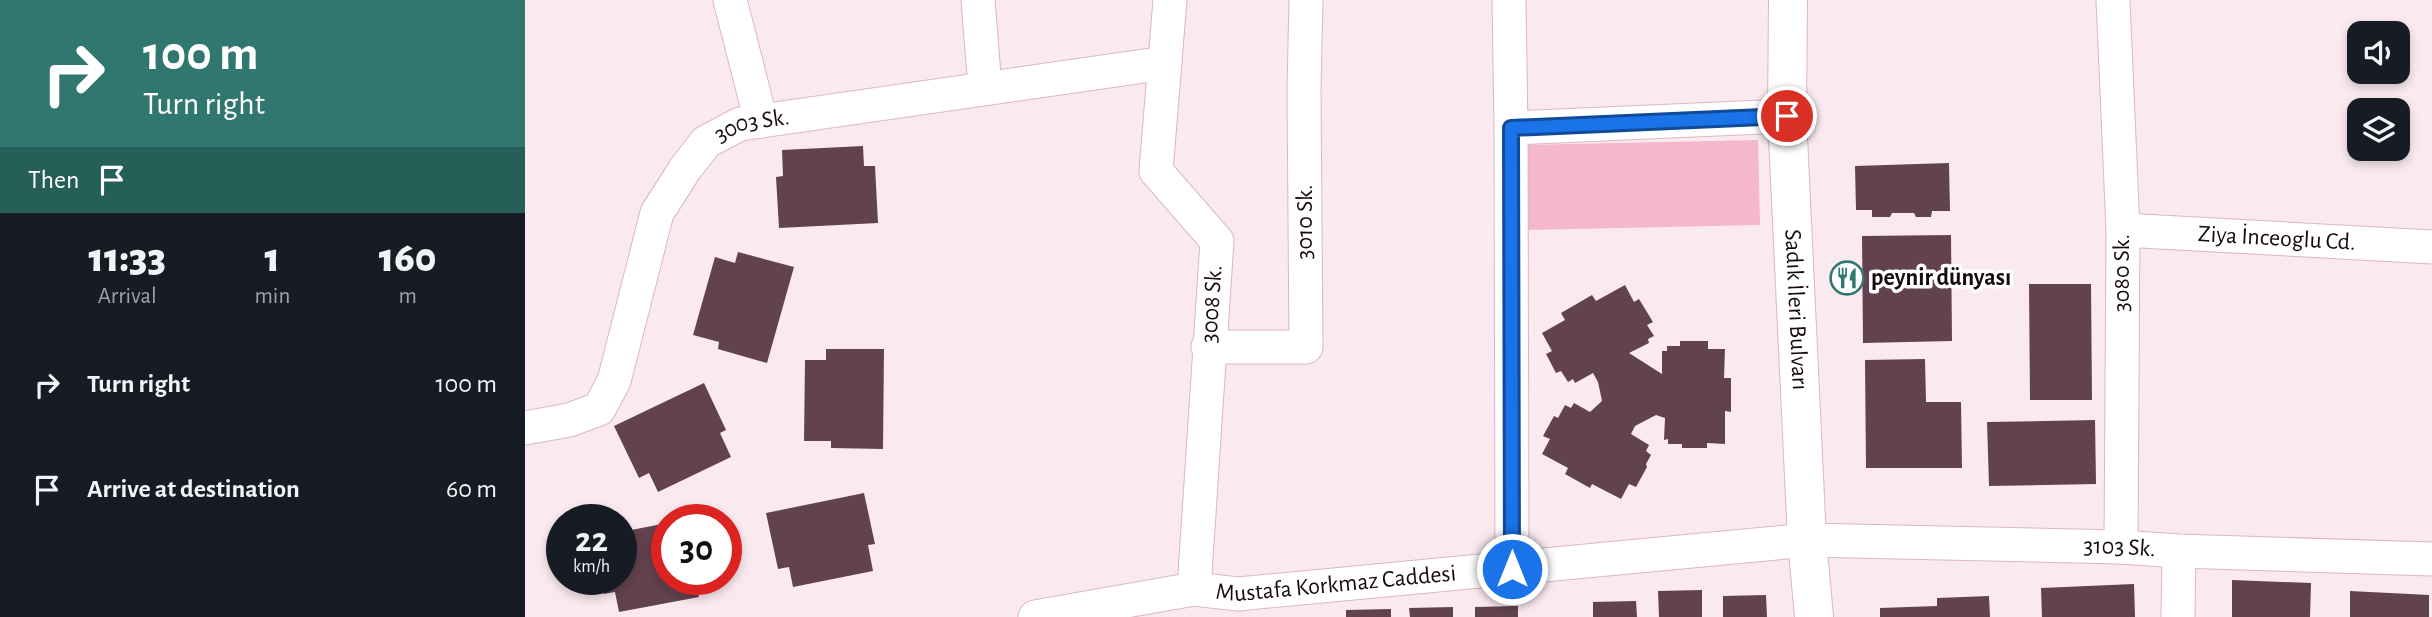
<!DOCTYPE html>
<html lang="en">
<head>
<meta charset="utf-8">
<style>
  :root { --surface:#171b24; --page:#242831; --text:#f1f3f6; --muted:#9ea1a6 }
  body { margin:0; font-family:"Alegreya Sans",sans-serif; background:var(--page); color:var(--text); height:100vh; display:flex; flex-direction:column; font-size:26px; white-space:nowrap }
  * { box-sizing:border-box; margin:0 }
  p { font-size:23px; color:var(--muted) }
  .icon { flex:none; width:38px; height:38px; fill:none; stroke:currentColor; stroke-width:2; stroke-linecap:round; stroke-linejoin:round }
  .map { position:relative; flex:1; overflow:hidden }
  .sheet { display:flex; flex-direction:column; background:var(--surface); width:525px }
  .sheet>* { flex:none }
  .hud { background:#30776f; color:#fff; overflow:hidden }
  .controls { position:absolute; left:1822px; top:21px; display:grid; gap:14px }
  .controls a { display:grid; place-items:center; width:63px; height:63px; border-radius:14px; background:var(--surface); box-shadow:0 4px 10px #0003; font-size:35px }
  .speed { position:absolute; left:21px; top:504px; display:flex; gap:14px; font-size:35px; font-weight:700; text-align:center }
  .speed>* { display:grid; place-content:center; width:91px; height:91px; border-radius:50%; background:var(--surface); box-shadow:0 4px 10px #0003; line-height:1 }
  .speed small { font-size:18px; font-weight:400 }
  .speed .limit { border:10px solid #d22; background:#fff; color:#111 }
  .pin { position:absolute; display:grid; place-items:center; width:60px; height:60px; color:#fff; margin:-30px; border:4px solid #fff; border-radius:50%; box-shadow:0 2px 7px #0007 }
  .me { position:absolute; width:77px; margin:-38px; rotate:0deg; stroke-linejoin:round; filter:drop-shadow(0 0 5px #0008) }
  .turn { display:flex; align-items:center; gap:24px; height:147px; padding:0 28px; font-size:32px }
  .turn .icon { width:91px; height:91px; stroke-width:2.5 }
  .turn b { display:block; font-size:49px; line-height:60px }
  .then { display:flex; align-items:center; height:66px; padding:0 28px; background:#0003; gap:14px; font-size:26px }
  .eta { display:flex; justify-content:space-evenly; align-items:center; height:119px; text-align:center }
  .eta b { font-size:42px; font-weight:800; line-height:49px }
  ul { padding:0; list-style:none }
  li { display:flex; align-items:center; gap:21px; height:105px; padding:0 28px }
  li div { flex:1 }
  li b { display:block; font-size:26px }
  li em { font-style:normal }
  main { display:flex; flex:1; min-height:0 }
  .map>svg:first-child { display:block }
  .green { fill:#f4b7cc }
  .building { fill:#62424e }
  .lines { fill:none; stroke-linecap:round; stroke-linejoin:round }
  .minor-casing { stroke:#dcb6c3; stroke-width:35 }
  .secondary-casing { stroke:#dcb6c3; stroke-width:40 }
  .minor { stroke:#fff; stroke-width:33 }
  .secondary { stroke:#fff; stroke-width:38 }
  .route-casing { stroke:#114b97; stroke-width:18 }
  .route { stroke:#1a73e8; stroke-width:12 }
  .labels { text-anchor:middle; dominant-baseline:central; stroke-width:7; stroke-linejoin:round; paint-order:stroke }
  .street-label { font-size:24px; fill:#180b10; stroke:#fff }
  .poi-label { font-size:24px; font-weight:bold; fill:#180b10; stroke:#fff; text-anchor:start }
</style>
</head>
<body>
<main>
<section class="sheet">
<div class="hud">
<div class="turn"><svg class="icon" aria-label="right" viewBox="0 0 24 24"><path d="M7 20v-9h11M14 6l5 5-5 5"/></svg><div><b>100 m</b>Turn right</div></div>
<div class="then">Then<svg class="icon" aria-label="arrive" viewBox="0 0 24 24"><path d="M6 21V4h12l-3 4 3 4H6"/></svg></div>
</div>
<div class="eta">
<div><b>11:33</b><p>Arrival</p></div>
<div><b>1</b><p>min</p></div>
<div><b>160</b><p>m</p></div>
</div>
<ul>
<li><svg class="icon" aria-label="right" viewBox="0 0 24 24"><path d="M7 20v-9h11M14 6l5 5-5 5"/></svg><div><b>Turn right</b></div><em>100 m</em></li>
<li><svg class="icon" aria-label="arrive" viewBox="0 0 24 24"><path d="M6 21V4h12l-3 4 3 4H6"/></svg><div><b>Arrive at destination</b></div><em>60 m</em></li>
</ul>
</section>
<div class="map">
<svg width="1907" height="617" viewBox="0 0 1907 617">
  <rect width="100%" height="100%" fill="#faeaef"/>
  <polygon class="green" points="1233,140 1235,225 1002,230 999,145"/>
  <g class="building">
    <polygon points="338,146 339,166 350,166 353,223 254,228 251,177 258,176 257,150"/>
    <polygon points="1424,163 1425,211 1407,211 1406,217 1391,217 1389,213 1367,213 1365,217 1347,217 1347,210 1331,210 1330,166"/>
    <polygon points="1426,235 1427,341 1338,343 1337,236"/>
    <polygon points="213,252 269,267 242,363 193,349 194,342 168,335 190,257 210,263"/>
    <polygon points="1504,284 1566,284 1567,400 1505,400"/>
    <polygon points="1100,285 1109,302 1114,299 1128,322 1122,325 1129,336 1123,339 1124,343 1104,353 1137,374 1137,351 1142,351 1142,346 1155,346 1155,341 1183,341 1183,349 1200,349 1199,378 1206,378 1206,412 1200,411 1200,444 1182,443 1182,448 1157,448 1157,444 1143,444 1143,439 1139,440 1140,418 1131,415 1110,426 1106,434 1124,445 1121,451 1126,455 1121,464 1122,467 1111,487 1104,484 1096,499 1067,484 1065,488 1040,474 1043,468 1017,454 1025,439 1018,436 1029,416 1033,418 1040,405 1046,408 1049,403 1065,412 1077,401 1073,382 1068,373 1050,383 1048,379 1043,382 1036,371 1031,373 1021,354 1027,351 1017,333 1040,320 1036,313 1067,295 1071,301"/>
    <polygon points="301,349 359,349 358,449 306,448 306,441 279,441 280,360 301,360"/>
    <polygon points="1400,359 1401,402 1436,402 1437,468 1341,468 1340,360"/>
    <polygon points="179,383 201,430 195,433 206,457 133,492 124,473 114,478 89,426"/>
    <polygon points="1570,420 1571,484 1464,486 1462,422"/>
    <polygon points="339,493 350,544 343,545 348,571 268,587 264,567 253,569 241,513"/>
    <polygon points="142,523 142,579 170,579 174,597 94,612 90,592 79,594 76,579 96,579 96,532"/>
    <polygon points="1707,580 1786,583 1785,617 1707,617"/>
    <polygon points="1609,584 1610,617 1517,617 1516,588"/>
    <polygon points="1177,590 1177,617 1134,617 1133,591"/>
    <polygon points="1825,591 1904,595 1904,617 1825,617"/>
    <polygon points="1241,595 1242,617 1198,617 1198,596"/>
    <polygon points="1464,596 1465,617 1355,617 1355,608 1412,606 1412,598"/>
    <polygon points="1111,601 1112,617 1068,617 1068,602"/>
    <polygon points="993,606 993,617 950,617 950,607"/>
    <polygon points="928,607 928,617 885,617 884,608"/>
    <polygon points="866,609 866,617 821,617 821,610"/>
  </g>
  <g class="lines">
    <defs>
      <g id="minor">
        <polyline points="205,0 236,121"/>
        <polyline points="453,0 460,88"/>
        <polyline points="645,0 631,171 692,241 669,589"/>
        <polyline points="984,0 986,128 987,570"/>
        <polyline points="1588,0 1598,230 1596,547"/>
        <polyline points="986,128 1262,116"/>
        <path id="s1" d="M1598 230 1907 247"/>
        <polyline points="683,347 781,347 779,89 781,0"/>
        <path id="s2" d="M0 428 44 420 74 409 89 381 132 213 160 169 181 142 215 124 640 63"/>
        <path id="s3" d="M510 617 669 589 713 594 1282 540 1596 547 1654 551 1907 559"/>
        <polyline points="1653,617 1654,551"/>
      </g>
      <g id="secondary">
        <path id="s4" d="M1263 0 1262 116 1282 540 1289 617"/>
      </g>
    </defs>
    <use href="#minor" class="minor-casing"/>
    <use href="#secondary" class="secondary-casing"/>
    <use href="#minor" class="minor"/>
    <use href="#secondary" class="secondary"/>
  </g>
  <g class="lines">
    <defs>
      <polyline id="route" points="987,569 986,128 1262,116"/>
    </defs>
    <use href="#route" class="route-casing"/>
    <use href="#route" class="route"/>
  </g>
  <defs>
    <symbol id="restaurant-ring" viewBox="-11 -11 22 22"><circle r="9.5" fill="#fff" stroke="#30776f" stroke-width="1.5"/><path d="M-5-6h1v4h1v-4h1v4h1v-4h1v5L-1.5 .5V6h-2V.5L-5-1ZM5-6V6H3V1.5H1.5Q1.5-4 5-6Z" fill="#30776f"/></symbol>
  </defs>
  <g fill-rule="evenodd">
    <use href="#restaurant-ring" x="1303" y="259" width="38" height="38"/>
  </g>
  <g class="labels">
    <g class="street-label">
      <text stroke="none"><textPath href="#s2" startOffset="418">3003 Sk.</textPath></text>
      <text transform="translate(780 222) rotate(-90)">3010 Sk.</text>
      <text stroke="none"><textPath href="#s1" startOffset="154">Ziya İnceoglu Cd.</textPath></text>
      <text transform="translate(1597 273) rotate(-90)">3080 Sk.</text>
      <text transform="translate(687 304) rotate(-86)">3008 Sk.</text>
      <text stroke="none"><textPath href="#s4" startOffset="310">Sadık İleri Bulvarı</textPath></text>
      <text stroke="none"><textPath href="#s3" startOffset="1090">3103 Sk.</textPath></text>
      <text stroke="none"><textPath href="#s3" startOffset="304">Mustafa Korkmaz Caddesi</textPath></text>
    </g>
    <g class="poi-label">
      <text x="1346" y="278">peynir dünyası</text>
    </g>
  </g>
</svg>
<div class="controls">
<a><svg class="icon" aria-label="sound" viewBox="0 0 24 24"><path d="M4 9h4l5-4v14l-5-4H4zM17 9q2 3 0 6"/></svg></a>
<a><svg class="icon" aria-label="layers" viewBox="0 0 24 24"><path d="M12 4l9 5-9 5-9-5zM3 14l9 5 9-5"/></svg></a>
</div>
<div class="speed"><div>22<small>km/h</small></div><div class="limit">30</div></div>
<div class="pin" style="left:1262px;top:116px;background:#d93025"><svg class="icon" aria-label="arrive" viewBox="0 0 24 24"><path d="M6 21V4h12l-3 4 3 4H6"/></svg></div>
<svg class="me" style="left:987px;top:569px" viewBox="-20 -20 40 40"><circle r="17" fill="#1a73e8" stroke="#fff" stroke-width="3"/><path d="M0-11L8 9 0 5-8 9z" fill="#fff"/></svg>
</div>
</main>
</body>
</html>
